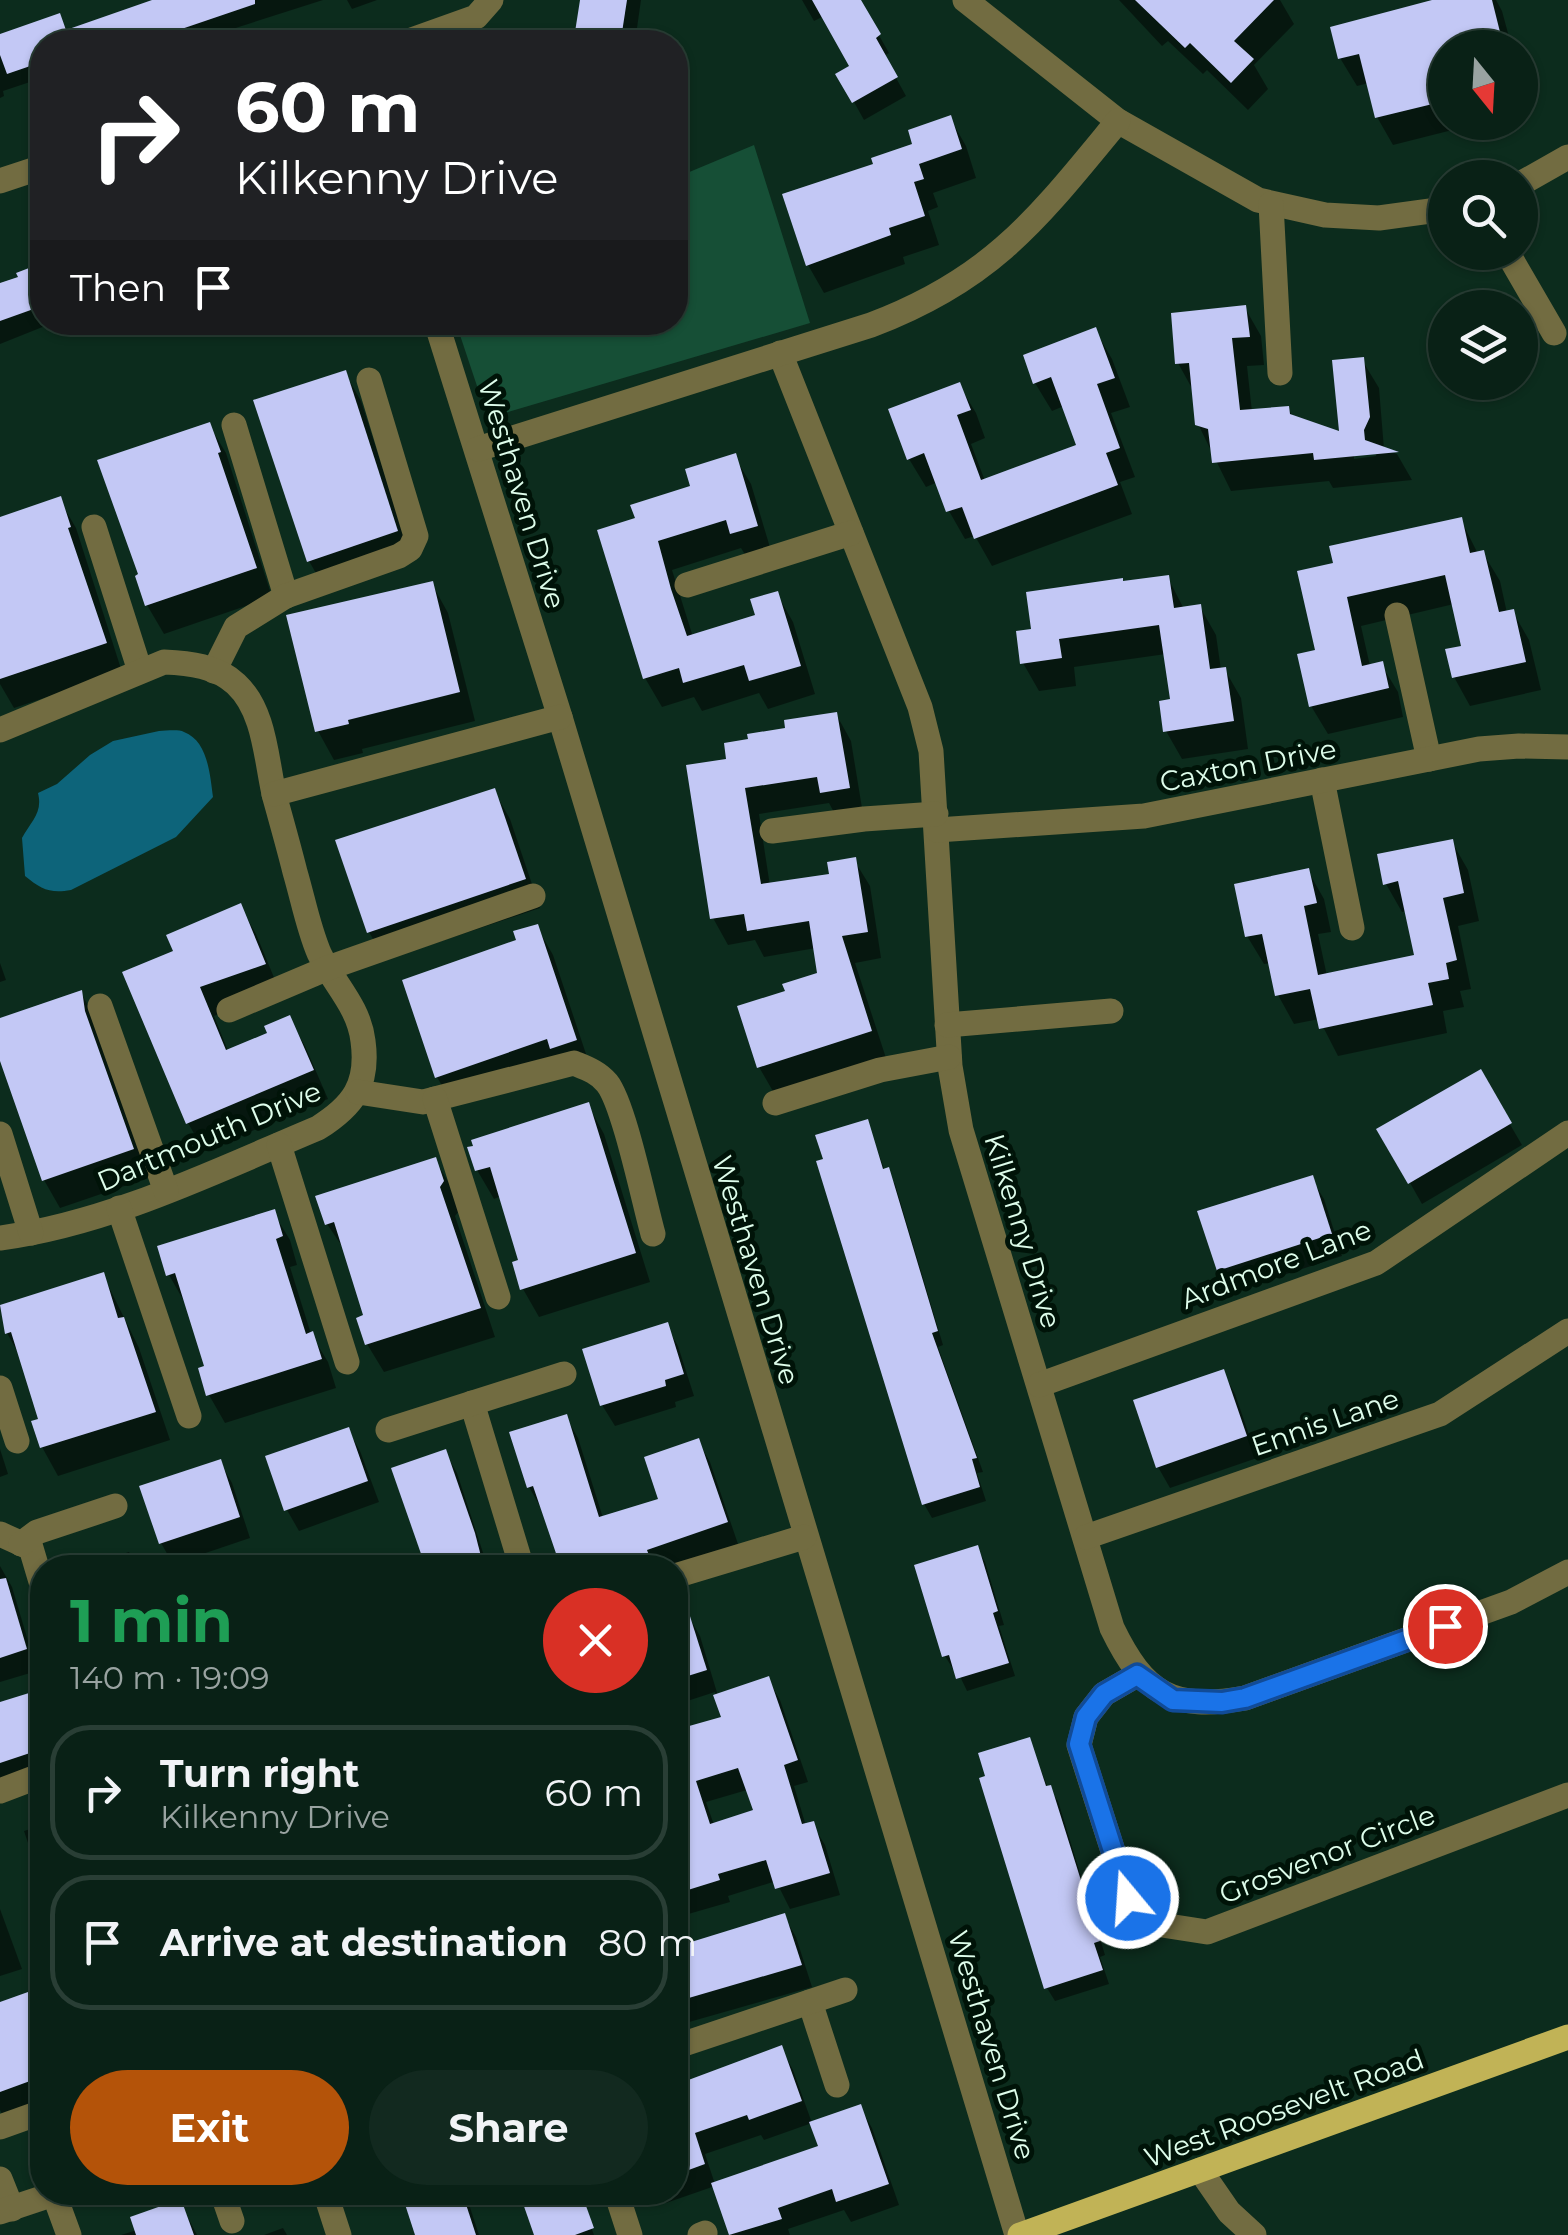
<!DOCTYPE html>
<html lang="en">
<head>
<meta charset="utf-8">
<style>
  :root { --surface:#092116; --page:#12291f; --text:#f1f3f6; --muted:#99a3a1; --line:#293e35; --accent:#b45309 }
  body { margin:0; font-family:Montserrat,sans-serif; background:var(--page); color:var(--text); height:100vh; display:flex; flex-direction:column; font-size:38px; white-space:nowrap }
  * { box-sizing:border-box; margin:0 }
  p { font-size:32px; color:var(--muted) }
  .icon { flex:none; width:55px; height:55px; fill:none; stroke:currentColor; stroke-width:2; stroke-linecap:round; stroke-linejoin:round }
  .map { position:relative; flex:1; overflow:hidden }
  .panel { position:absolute; left:30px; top:1555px; width:658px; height:650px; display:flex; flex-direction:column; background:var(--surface); border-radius:40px; box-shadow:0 2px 8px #0004,0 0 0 2px var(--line) }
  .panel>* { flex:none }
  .hud { position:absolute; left:30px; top:30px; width:658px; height:305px; border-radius:40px; box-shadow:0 2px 8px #0004,0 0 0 2px var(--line); background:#202124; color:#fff; overflow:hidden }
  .needle { width:65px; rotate:162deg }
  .tools { position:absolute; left:1428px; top:30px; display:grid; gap:20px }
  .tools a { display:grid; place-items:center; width:110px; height:110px; border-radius:50%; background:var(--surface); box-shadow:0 2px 8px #0004,0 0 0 2px var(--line); font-size:50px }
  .pin { position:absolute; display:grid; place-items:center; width:85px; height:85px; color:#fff; margin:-42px; border:5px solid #fff; border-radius:50%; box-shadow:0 2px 10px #0007 }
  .me { position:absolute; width:110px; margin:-55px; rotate:342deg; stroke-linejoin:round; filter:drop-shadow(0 0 8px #0008) }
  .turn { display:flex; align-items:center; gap:35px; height:210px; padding:0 40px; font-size:45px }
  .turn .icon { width:130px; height:130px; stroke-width:2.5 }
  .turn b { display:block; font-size:70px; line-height:85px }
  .then { display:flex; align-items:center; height:95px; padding:0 40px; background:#0003; gap:20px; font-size:38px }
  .round { display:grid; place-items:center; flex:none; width:105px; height:105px; border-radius:52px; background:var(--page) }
  .head { display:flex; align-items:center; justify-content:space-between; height:170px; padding:0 40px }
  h1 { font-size:60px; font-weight:700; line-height:75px; color:#1e9e55 }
  .button { display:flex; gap:20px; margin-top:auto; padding:20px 40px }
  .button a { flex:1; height:115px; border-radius:60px; background:var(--accent); color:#fff; font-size:40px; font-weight:700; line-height:115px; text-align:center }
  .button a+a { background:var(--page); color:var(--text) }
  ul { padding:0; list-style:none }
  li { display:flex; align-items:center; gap:30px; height:135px; margin:0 20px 15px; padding:0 20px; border:5px solid var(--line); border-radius:40px }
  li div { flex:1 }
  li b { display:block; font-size:38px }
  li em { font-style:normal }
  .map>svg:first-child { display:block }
  .green { fill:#164f36 }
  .water { fill:#0d647a }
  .shadow { fill:#0007; fill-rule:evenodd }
  .building { fill:#c3c8f5; fill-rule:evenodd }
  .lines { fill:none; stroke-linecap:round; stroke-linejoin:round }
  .minor { stroke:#726c41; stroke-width:25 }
  .major { stroke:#c1b356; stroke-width:25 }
  .route-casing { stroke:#114b97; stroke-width:25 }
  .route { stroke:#1a73e8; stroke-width:18 }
  .labels { text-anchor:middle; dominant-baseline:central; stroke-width:10; stroke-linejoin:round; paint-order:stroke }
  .street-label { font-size:28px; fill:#defdeb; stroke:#001308 }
</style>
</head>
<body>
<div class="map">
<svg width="1568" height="2235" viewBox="0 0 1568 2235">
  <rect width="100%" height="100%" fill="#0c2c1d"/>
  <polygon class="green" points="754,145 810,323 505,413 488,407 479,392 456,323 675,322 675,178"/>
  <path class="water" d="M159 731C166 731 178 729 184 732 208 741 210 775 213 797L176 837 71 890C50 894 41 889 25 876L22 838C31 821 43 813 38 793L57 784 90 755 113 741Z"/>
  <g class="shadow">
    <polygon points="154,0 323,0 192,42 42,42 42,78 3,91 4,96 0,98 0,37 59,16 68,32"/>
    <polygon points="347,0 377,0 352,9"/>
    <polygon points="582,0 641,0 635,42 584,42 578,31"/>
    <polygon points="802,0 859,0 889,53 884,56 906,96 864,120 839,75 853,67 824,16 814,21"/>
    <polygon points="1119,0 1280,0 1294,24 1254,65 1268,89 1248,110 1207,70 1203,74 1168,41 1162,46"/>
    <polygon points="1439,0 1496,0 1502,11 1512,48 1445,48 1445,122 1484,122 1393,145 1377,117 1369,83 1357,86 1340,58"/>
    <polygon points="1520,81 1528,112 1520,114"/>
    <polygon points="950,118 966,146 976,178 933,193 938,207 928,211 939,245 903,257 905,264 824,293 808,265 915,145"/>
    <polygon points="42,266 42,322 55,322 0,344 0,286 21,279 19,274"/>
    <path d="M1245 308 1261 336 1264 365 1247 366 1252 412 1288 408 1293 417 1342 434 1362 360 1379 388 1384 449 1397 454 1412 480 1333 488 1329 481 1231 491 1198 424 1194 392 1178 363ZM1376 451V456L1354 459V454Z"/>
    <polygon points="1095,330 1112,359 1130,407 1111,413 1135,477 1120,482 1132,514 992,566 975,536 965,539 949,511 938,482 926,487 909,459 959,385 976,413 985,438 971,444 985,481 1079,446 1064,406 1052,411 1035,383"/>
    <polygon points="345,373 361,401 412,560 325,589 309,561"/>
    <polygon points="209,425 226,453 272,597 164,634 147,605 138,577"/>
    <polygon points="734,456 751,484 772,554 749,561 741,548 672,570 693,637 758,616 777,594 793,622 815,694 768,709 759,693 702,711 694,697 662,707 645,678 600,531 638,520 693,488"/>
    <polygon points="59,499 76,528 122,672 14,708 0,684 0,520"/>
    <polygon points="1461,520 1478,554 1483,553 1500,581 1507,613 1513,612 1529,640 1541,690 1470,706 1454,677 1464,647 1454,604 1361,626 1370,666 1381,664 1398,692 1403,717 1328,734 1311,706 1318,652 1336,565"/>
    <polygon points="1168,578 1184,609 1200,607 1216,635 1221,670 1225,670 1241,698 1248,749 1182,759 1166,731 1172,701 1166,654 1074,667 1076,686 1039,691 1023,663 1034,631 1124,584"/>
    <polygon points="432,584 448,613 475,721 362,749 363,753 334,760 318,731"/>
    <polygon points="836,714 851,741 863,814 837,818 829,803 759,814 770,886 831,876 854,860 870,886 881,958 855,963 886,1058 774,1093 759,1067 788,993 820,975 816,948 764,957 755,940 728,945 713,918 729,761 788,730"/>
    <polygon points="494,791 510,819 540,908 385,960 369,932"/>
    <polygon points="1452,842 1468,870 1479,921 1458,926 1471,989 1460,991 1464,1007 1443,1011 1447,1033 1338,1056 1319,1019 1294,1024 1278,995 1271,963 1264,964 1247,936 1308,871 1324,899 1331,932 1318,934 1327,976 1417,957 1407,911 1402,912 1386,884"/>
    <polygon points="240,906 256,934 280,992 214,1016 228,1051 270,1034 289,1018 305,1046 328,1099 204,1151 188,1123 176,952"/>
    <polygon points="537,927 553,955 591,1069 453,1105 437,1077 519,942"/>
    <polygon points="0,963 6,980 0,982"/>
    <polygon points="81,993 97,1021 148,1178 60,1208 44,1180 0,1049 0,1020"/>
    <polygon points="1480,1073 1522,1145 1422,1204 1380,1130"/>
    <polygon points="588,1105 604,1134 650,1282 539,1317 523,1289 521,1262 501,1196 494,1199 477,1170 471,1149"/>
    <polygon points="867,1122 885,1171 895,1184 943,1345 938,1347 983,1472 977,1473 986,1501 932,1518 924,1504"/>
    <polygon points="435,1160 452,1188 459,1211 455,1216 495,1337 384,1372 367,1344 366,1317 346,1252 327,1224"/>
    <polygon points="1311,1178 1324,1199 1342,1256 1231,1292 1219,1270 1200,1213"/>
    <polygon points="273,1212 290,1240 297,1265 290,1267 311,1334 328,1362 336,1388 225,1423 209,1395 208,1367 185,1303 169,1275"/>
    <polygon points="103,1275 139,1348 170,1440 58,1476 42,1447 42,1420 22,1360 7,1333 0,1307"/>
    <polygon points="666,1325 678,1346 694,1396 675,1402 676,1407 615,1426 602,1405"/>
    <polygon points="1223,1372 1235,1394 1257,1458 1170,1488 1158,1467"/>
    <polygon points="566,1417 578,1438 603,1518 662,1500 698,1441 710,1462 738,1544 669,1568 563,1568 541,1508 529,1487"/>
    <polygon points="348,1430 360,1451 379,1502 299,1531 287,1510"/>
    <polygon points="0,1449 8,1474 0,1477"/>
    <polygon points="445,1452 457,1473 488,1568 428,1568"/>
    <polygon points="220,1462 232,1483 250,1538 173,1564 161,1543"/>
    <polygon points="977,1548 985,1562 1004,1625 999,1626 1015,1676 967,1691 956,1668 953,1669 945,1656"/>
    <polygon points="129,1552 138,1568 79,1568"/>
    <polygon points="0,1566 12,1587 37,1671 0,1682"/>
    <path d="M688 1615 700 1636 718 1696 768 1679 780 1700 808 1782 794 1786 806 1826 812 1824 825 1845 840 1895 790 1909 776 1881 728 1896 730 1902 678 1917 675 1912V1733L724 1718 715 1692 675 1705V1619ZM747 1790 754 1812 714 1825 706 1802Z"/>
    <polygon points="41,1692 42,1774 0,1787 0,1705"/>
    <polygon points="1029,1740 1048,1788 1058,1801 1105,1955 1100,1957 1109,1984 1055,2001 1047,1988"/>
    <polygon points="42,1825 42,1885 24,1831"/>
    <polygon points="0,1909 22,1969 0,1976"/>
    <polygon points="784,1916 796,1937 812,1987 675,2026 675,1929 684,1947"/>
    <polygon points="42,1990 42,2040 32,2044 42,2074 42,2102 3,2116 0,2110 0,2005"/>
    <polygon points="781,2048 793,2070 812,2123 764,2140 761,2135 705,2154 715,2184 821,2148 860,2107 872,2128 899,2205 851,2222 844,2210 788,2229 790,2235 732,2235 715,2186 666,2203 660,2192 675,2192 675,2087"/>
    <polygon points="404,2192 465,2192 479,2235 418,2235"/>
    <polygon points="578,2192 594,2235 536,2235"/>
    <polygon points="180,2202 197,2235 121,2235 137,2230"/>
    <polygon points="283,2228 287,2235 264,2235"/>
  </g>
  <g class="building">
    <polygon points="152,0 255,0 255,4 158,37 160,42 42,42 42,62 7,74 0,55 0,34 60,13 66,30"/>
    <polygon points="580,0 627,0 621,39 575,32"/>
    <polygon points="812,0 861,0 881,34 876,38 898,77 852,103 835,74 849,66"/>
    <polygon points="1135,0 1274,0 1234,41 1254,59 1231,83 1190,43 1185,48"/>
    <polygon points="1432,0 1492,0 1504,48 1445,48 1445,101 1375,118 1359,54 1338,59 1330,27"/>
    <polygon points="951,115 962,149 919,164 924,179 914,182 925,216 889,228 891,235 806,266 782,194 873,164 871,158 912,144 908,130"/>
    <polygon points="42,263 42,306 0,321 0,283 18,277 16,273"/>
    <polygon points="1246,305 1250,337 1232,338 1240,410 1289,406 1290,414 1339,431 1332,360 1364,357 1370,417 1364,430 1365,440 1399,452 1314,460 1313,453 1212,463 1208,429 1195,425 1189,363 1175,364 1171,313"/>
    <polygon points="1096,327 1115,378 1097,384 1120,448 1106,453 1118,485 974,539 962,507 946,512 924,453 907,460 888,409 960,382 971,410 957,415 981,480 1076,445 1051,377 1033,384 1023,355"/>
    <polygon points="346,370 398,531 307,562 253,400"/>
    <polygon points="210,422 221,452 218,453 257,568 145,606 135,576 138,574 97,460"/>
    <polygon points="736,453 758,526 730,534 726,520 658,541 671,589 687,636 755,615 750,599 778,591 801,666 749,681 744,665 683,683 679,668 643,679 597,530 635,518 630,505 690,486 685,469"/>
    <polygon points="61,496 71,527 68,528 107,643 0,679 0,517"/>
    <polygon points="1462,517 1470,553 1484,550 1499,612 1514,609 1526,662 1452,678 1445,649 1461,646 1445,575 1347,597 1362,666 1383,661 1389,688 1309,707 1297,654 1315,650 1297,571 1333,563 1329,546"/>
    <polygon points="1169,575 1174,608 1201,604 1210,669 1226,667 1234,721 1163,732 1159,701 1170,699 1159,625 1059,639 1062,658 1020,664 1016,631 1031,629 1026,592 1123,578 1123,581"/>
    <polygon points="433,581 460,692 348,720 349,724 315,732 286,615"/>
    <polygon points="837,712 850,788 820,793 817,777 745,788 761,884 829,874 827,862 856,857 868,932 842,936 872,1031 757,1068 737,1006 785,991 782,984 817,973 809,921 747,931 744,914 710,919 686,765 726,759 724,743 748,739 747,734 785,728 784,720"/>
    <polygon points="495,788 526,879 367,933 335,840"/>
    <polygon points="1453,839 1464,893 1443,898 1457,960 1446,963 1449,979 1428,983 1433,1005 1319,1029 1310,989 1275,996 1262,934 1245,937 1234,884 1309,868 1317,903 1304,906 1318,975 1414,955 1398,881 1383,885 1377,854"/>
    <polygon points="241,903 266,964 200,987 226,1050 267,1033 264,1026 290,1015 314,1070 186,1124 122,972 173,951 166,935"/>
    <polygon points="538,924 577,1040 550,1049 547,1039 435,1078 402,980 516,940 513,931"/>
    <polygon points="82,990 85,1011 134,1149 42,1181 0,1061 0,1018"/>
    <polygon points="1481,1069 1512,1123 1408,1184 1376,1129"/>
    <polygon points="589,1102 636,1253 520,1290 512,1262 518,1260 490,1167 475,1171 467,1147 473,1146 471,1140"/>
    <polygon points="868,1119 883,1169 889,1167 938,1331 932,1333 977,1458 972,1459 980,1487 922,1505 816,1161 823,1159 815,1135"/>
    <polygon points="436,1157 444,1181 440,1187 481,1308 365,1345 356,1318 363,1315 334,1222 325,1225 315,1196"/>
    <polygon points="1313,1175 1332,1234 1217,1271 1197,1211"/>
    <polygon points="275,1209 283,1236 276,1239 306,1334 313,1331 322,1359 206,1396 198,1368 204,1366 175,1273 166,1276 157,1246"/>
    <polygon points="104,1272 118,1318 124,1317 156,1412 40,1448 31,1421 38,1419 11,1332 5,1334 0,1305"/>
    <polygon points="668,1322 684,1374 665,1380 666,1386 600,1406 582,1349"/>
    <polygon points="1224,1369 1247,1436 1156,1468 1133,1400"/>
    <polygon points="567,1414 599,1517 658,1499 644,1457 699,1438 728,1522 647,1550 650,1558 617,1568 561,1568 533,1486 527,1488 509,1432"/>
    <polygon points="349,1427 368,1481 284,1511 265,1456"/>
    <polygon points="446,1449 475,1533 484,1568 426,1568 391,1468"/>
    <polygon points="221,1459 240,1517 159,1544 139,1486"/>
    <polygon points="978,1545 998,1611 993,1613 1009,1663 956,1679 949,1655 942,1657 914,1565"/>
    <polygon points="6,1578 27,1649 0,1658 0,1579"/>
    <polygon points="682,1591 707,1670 675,1680 675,1592"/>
    <path d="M769 1676 798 1760 784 1765 802 1824 814 1821 830 1873 775 1889 766 1860 718 1874 720 1880 675 1894V1730L721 1717 713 1695ZM738 1768 753 1810 710 1824 696 1781Z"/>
    <polygon points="42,1689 42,1749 0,1763 0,1702"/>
    <polygon points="1030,1737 1046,1786 1051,1785 1100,1941 1094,1943 1103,1970 1044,1989 979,1778 985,1776 978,1753"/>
    <polygon points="785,1913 802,1965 675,2002 675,1947"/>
    <polygon points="42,1987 42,2051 32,2053 41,2077 0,2092 0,2002"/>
    <polygon points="782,2045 802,2101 749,2120 747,2115 695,2133 705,2164 675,2175 675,2085"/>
    <polygon points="861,2104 889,2184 836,2202 832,2189 778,2208 782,2219 729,2235 711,2183 818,2146 809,2122"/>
    <polygon points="401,2192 462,2192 476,2235 415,2235"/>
    <polygon points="519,2192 581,2192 594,2228 575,2235 534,2235"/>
    <polygon points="181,2199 194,2235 136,2235 130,2217"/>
  </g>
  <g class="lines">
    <g class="minor">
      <polyline points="965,0 1118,121 1258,200 1325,215 1379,218 1445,209"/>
      <polyline points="406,42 476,17 491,0"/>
      <polyline points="0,181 42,167"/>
      <polyline points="1520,184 1568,157"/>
      <polyline points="1271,204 1280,373"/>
      <polyline points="1507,252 1554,333"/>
      <polyline points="436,322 560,717 1017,2235"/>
      <path d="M780 353 920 707 931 751 950 1066 961 1130 1112 1628C1144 1694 1172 1711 1245 1698L1511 1602 1568 1572"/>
      <polyline points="234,425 286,596"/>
      <path d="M478 449 871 325C993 279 1038 218 1118 121"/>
      <polyline points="94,527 140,671"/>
      <polyline points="687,585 851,533"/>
      <polyline points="1397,615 1429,759"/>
      <polyline points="214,671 236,627 286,596 399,556 410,549 416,536 369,380"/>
      <path d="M0 730 164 662C189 663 217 666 236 684 266 712 266 762 275 798 282 823 289 848 295 872 303 899 308 927 319 953 333 983 359 1006 363 1041 369 1085 353 1106 318 1128 215 1171 111 1223 0 1238"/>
      <polyline points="1322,780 1352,928"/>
      <polyline points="274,794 560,717"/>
      <polyline points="937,830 1144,816 1479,749 1519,746 1568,747"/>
      <polyline points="772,831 864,819 936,814"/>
      <polyline points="100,1006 166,1191"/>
      <polyline points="229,1010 328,968 533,896"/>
      <polyline points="947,1025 1111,1011"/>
      <path d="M358 1092 423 1102 574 1063C586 1068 598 1072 607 1083 624 1104 644 1202 653 1234"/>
      <polyline points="435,1099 498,1297"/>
      <polyline points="775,1103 880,1070 949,1057"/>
      <polyline points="0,1134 31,1233"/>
      <polyline points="279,1145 347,1362"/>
      <polyline points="119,1208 189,1416"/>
      <polyline points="1039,1385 1376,1263 1568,1133"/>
      <polyline points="0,1388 17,1441"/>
      <polyline points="472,1403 522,1568"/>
      <polyline points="388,1430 564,1374"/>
      <polyline points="0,1534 31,1548 42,1585"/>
      <polyline points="1086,1537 1440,1414 1568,1331"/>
      <polyline points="21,1544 37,1532 115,1506"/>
      <polyline points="675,1576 804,1537"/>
      <polyline points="1137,1675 1104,1694 1086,1717 1079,1745 1128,1898 1162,1925 1207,1932 1568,1795"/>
      <polyline points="0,1791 42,1775"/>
      <polyline points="810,2002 837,2085"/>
      <polyline points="675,2047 845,1990"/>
      <polyline points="0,2127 42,2112"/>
      <polyline points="1200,2170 1229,2212 1254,2235"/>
      <polyline points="0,2179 12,2209"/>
      <polyline points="222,2192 232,2221"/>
      <polyline points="325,2192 339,2235"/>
      <polyline points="616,2192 630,2235"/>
      <polyline points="54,2194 69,2235"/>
      <polyline points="0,2212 60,2192"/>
      <polyline points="700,2235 705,2233"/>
    </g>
    <polyline class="major" points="1020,2235 1568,2037"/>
  </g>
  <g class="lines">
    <defs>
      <polyline id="route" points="1128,1898 1079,1744 1086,1717 1104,1694 1137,1675 1173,1700 1222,1702 1245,1698 1445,1626"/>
    </defs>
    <use href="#route" class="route-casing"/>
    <use href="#route" class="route"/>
  </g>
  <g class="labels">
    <g class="street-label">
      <text transform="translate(522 494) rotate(73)">Westhaven Drive</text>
      <text transform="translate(1248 765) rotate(-11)">Caxton Drive</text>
      <text transform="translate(209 1136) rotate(-23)">Dartmouth Drive</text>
      <text transform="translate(1023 1231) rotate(73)">Kilkenny Drive</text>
      <text transform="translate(1276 1264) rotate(-21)">Ardmore Lane</text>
      <text transform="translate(756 1270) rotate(73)">Westhaven Drive</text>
      <text transform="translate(1325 1422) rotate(-19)">Ennis Lane</text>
      <text transform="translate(1327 1854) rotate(-21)">Grosvenor Circle</text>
      <text transform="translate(992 2045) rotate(73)">Westhaven Drive</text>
      <text transform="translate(1284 2108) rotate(-20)">West Roosevelt Road</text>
    </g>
  </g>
</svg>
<div class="tools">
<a><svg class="needle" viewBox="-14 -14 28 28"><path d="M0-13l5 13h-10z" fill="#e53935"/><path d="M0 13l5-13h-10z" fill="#99a3a1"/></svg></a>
<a><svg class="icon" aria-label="search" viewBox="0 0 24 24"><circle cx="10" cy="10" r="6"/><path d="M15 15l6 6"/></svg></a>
<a><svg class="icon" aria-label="layers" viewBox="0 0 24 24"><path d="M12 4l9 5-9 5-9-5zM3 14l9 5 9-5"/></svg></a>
</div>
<div class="pin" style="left:1445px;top:1626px;background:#d93025"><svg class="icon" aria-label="arrive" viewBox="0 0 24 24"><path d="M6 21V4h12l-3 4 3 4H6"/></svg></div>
<svg class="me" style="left:1128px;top:1898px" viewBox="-20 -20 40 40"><circle r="17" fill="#1a73e8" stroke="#fff" stroke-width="3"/><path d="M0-11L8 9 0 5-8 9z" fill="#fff"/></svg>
<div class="hud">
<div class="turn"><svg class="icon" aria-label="right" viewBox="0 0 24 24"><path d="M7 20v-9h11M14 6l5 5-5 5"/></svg><div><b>60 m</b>Kilkenny Drive</div></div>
<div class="then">Then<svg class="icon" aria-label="arrive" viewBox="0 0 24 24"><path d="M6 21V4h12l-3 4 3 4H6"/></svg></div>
</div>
<section class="panel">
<div class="head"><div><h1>1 min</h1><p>140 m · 19:09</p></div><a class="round" style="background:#d93025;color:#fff"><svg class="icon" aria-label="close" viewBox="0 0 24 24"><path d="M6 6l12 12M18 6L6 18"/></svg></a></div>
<ul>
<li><svg class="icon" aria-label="right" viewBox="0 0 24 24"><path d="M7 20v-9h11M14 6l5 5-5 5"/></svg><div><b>Turn right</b><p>Kilkenny Drive</p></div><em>60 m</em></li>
<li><svg class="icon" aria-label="arrive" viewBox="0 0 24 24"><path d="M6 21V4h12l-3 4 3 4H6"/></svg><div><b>Arrive at destination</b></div><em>80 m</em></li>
</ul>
<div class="button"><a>Exit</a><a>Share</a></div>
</section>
</div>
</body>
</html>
